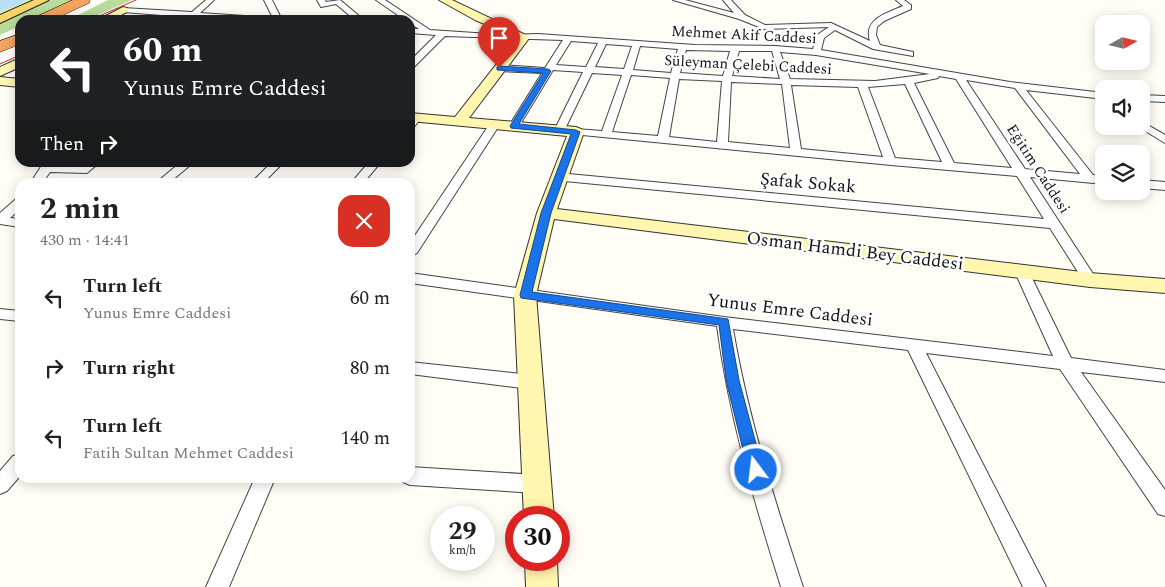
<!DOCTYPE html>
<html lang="en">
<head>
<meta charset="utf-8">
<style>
  :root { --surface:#fff; --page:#f2f2f2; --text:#222; --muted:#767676 }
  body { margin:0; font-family:Spectral,serif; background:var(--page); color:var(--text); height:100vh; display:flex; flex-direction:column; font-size:19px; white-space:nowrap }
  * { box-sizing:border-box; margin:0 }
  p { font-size:16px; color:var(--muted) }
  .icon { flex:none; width:28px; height:28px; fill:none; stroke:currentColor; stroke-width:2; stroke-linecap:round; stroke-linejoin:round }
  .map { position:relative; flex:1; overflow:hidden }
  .drawer { position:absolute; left:15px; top:178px; width:400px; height:305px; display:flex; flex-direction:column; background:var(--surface); border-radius:15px; box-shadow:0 2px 12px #0003 }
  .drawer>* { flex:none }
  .banner { position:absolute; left:15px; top:15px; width:400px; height:152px; border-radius:15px; box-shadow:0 2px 12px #0003; background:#202124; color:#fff; overflow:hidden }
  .needle { width:32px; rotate:82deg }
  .fabs { position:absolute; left:1095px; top:15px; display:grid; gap:10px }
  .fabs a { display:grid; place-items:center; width:55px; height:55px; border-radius:10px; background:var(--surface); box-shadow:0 2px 12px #0003; font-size:25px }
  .speed { position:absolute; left:430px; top:506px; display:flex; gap:10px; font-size:25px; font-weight:700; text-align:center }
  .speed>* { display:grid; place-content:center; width:65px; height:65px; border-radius:50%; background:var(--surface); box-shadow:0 2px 12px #0003; line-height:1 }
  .speed small { font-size:12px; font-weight:400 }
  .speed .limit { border:8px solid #d22; background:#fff; color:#111 }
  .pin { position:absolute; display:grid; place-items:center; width:42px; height:42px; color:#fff; margin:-51px -21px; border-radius:50% 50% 50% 0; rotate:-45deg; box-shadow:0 0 5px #0007 }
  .pin .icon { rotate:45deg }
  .me { position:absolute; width:55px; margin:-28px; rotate:345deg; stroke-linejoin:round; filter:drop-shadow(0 0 4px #0008) }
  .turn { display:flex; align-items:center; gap:18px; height:105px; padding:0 25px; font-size:22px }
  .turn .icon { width:65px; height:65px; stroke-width:2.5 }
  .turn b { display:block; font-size:35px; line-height:42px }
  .then { display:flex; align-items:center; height:48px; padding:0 25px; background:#0003; gap:10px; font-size:19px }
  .round { display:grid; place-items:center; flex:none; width:52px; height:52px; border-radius:15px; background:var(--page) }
  .head { display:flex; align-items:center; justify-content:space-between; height:85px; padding:0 25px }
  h1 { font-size:30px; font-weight:700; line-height:38px }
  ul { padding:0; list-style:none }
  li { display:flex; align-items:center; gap:15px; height:70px; padding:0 25px }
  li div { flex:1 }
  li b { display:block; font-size:19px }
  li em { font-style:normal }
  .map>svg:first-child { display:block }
  .green { fill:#d5ebbd }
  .forest { fill:#b9dc9c }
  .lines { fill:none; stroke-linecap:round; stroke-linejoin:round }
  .river { fill:#b9e0f7; fill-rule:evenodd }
  .street-casing { stroke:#444; stroke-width:2 }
  .secondary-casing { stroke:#333; stroke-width:2 }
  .primary-casing { stroke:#222; stroke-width:2 }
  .highway-casing { stroke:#222; stroke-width:1 }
  .street { fill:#fff; fill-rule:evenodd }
  .secondary { fill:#fff6b0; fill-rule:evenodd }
  .primary { fill:#f9d66b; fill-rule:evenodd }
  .highway { fill:#f5a25d; fill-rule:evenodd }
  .tram { stroke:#c4262e; stroke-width:1 }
  .route { fill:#1a73e8; stroke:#114b97 }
  .labels { text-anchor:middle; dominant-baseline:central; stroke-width:5; stroke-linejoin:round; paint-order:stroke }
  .far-street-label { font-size:15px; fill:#111; stroke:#fff }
  .street-label { font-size:18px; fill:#111; stroke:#fff }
</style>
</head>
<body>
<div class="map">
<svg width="1165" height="587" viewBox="0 0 1165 587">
  <rect width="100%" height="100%" fill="#fffdf5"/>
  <polygon class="green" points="0,0 35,0 0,15"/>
  <g class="forest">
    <polygon points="52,0 76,0 33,20 20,20 20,26 0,35 0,22"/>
    <polygon points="108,0 132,0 86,20 68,20"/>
  </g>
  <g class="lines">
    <polygon class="river" points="3,0 24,0 22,3 0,11 0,1"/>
    <defs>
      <g id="street">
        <polygon points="206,0 214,0 200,13 273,18 264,0 272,0 282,20 196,17 192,20 186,20 187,17 123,12 119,10 123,8 192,12"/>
        <polygon points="317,0 325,0 326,2 340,0 364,20 355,20 336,4 321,7"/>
        <path d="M376 0H385L430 30 505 35 538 34 695 45 775 46 813 49 817 35 829 27 764 29 739 19 673 0H685L734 13 723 0H731L745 15 765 25 831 23 870 41C863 19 887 13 903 6L896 0H904L911 5V9L884 21 877 27 876 35 880 45 913 52V56L873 49 835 30 824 38 821 50 1010 82 1104 93V99L1026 90 1093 175 1104 176V184L1030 177 1097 280 1095 283H1085L1050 228 554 180 552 177 554 174 558 173 1044 219 1017 176 891 165 572 134 571 132 572 130 576 129 602 131 622 75 592 73 564 131 559 134 554 131 583 72 553 70 518 128H510L509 126 542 73 499 71 495 68 499 65 545 68 563 40 445 36 413 68 410 69V61L436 35 410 33V29H419L410 23V20H405ZM571 41 598 43 586 67 556 65ZM606 44 632 46 624 69 595 67ZM640 46 678 49 671 73 633 70ZM686 50 730 51 723 76 680 73ZM739 51H772L780 79 732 76ZM780 52 816 55 930 74 875 81 790 79ZM631 75 670 78 658 136 612 132ZM939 76 956 79 1012 168 954 163 914 83 938 78ZM679 79 722 81 717 142 669 137ZM966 80 1015 88 1080 174 1025 169ZM731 82 782 84 790 148 728 142ZM905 84 942 162 895 158 868 87ZM791 85 858 87 883 157 801 149Z"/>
        <polygon points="1141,95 1165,96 1165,102 1141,101"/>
        <polygon points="417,114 422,117 414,127 410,128 410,119"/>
        <polygon points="495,121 500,124 417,253 410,257 410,243 491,122"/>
        <polygon points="1141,121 1165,135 1165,143 1137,126 1141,126"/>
        <polygon points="44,162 81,167 87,162 100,162 87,173 50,172 43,182 31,182"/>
        <polygon points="181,162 194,162 170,182 157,182"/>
        <polygon points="272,162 284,162 264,182 252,182"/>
        <polygon points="369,162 381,162 364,182 352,182"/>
        <polygon points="1141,180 1165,182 1165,190 1141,188"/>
        <polygon points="20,198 20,209 10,218 20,219 20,227 0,224 0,213 16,199"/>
        <path d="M1022 267 1027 269 1029 272 1071 358 1165 370V382L1081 372 1165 490V516L1158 514 1060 369 926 353 1046 587H1023L908 350 733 329C748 417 775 502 803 587H781C754 501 729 416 717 326L410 283V273L724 317 1053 356 1015 272 1017 269Z"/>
        <polygon points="0,309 20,311 20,321 0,319"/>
        <polygon points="410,362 530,375 536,377 539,382 536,387 530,389 410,374"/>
        <polygon points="20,454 20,476 7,491 0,494 0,471 13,456"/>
        <polygon points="410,467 538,475 545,478 548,484 545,490 538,493 410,485 403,482 401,478 410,478"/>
        <polygon points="255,478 275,478 229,587 206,587"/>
      </g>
      <g id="secondary">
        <polygon points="439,0 452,0 530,37 469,118 576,127 581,129 584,132 557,209 1090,273 1165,279 1165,293 1090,287 554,219 536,295 554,518 524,518 514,295 537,213 567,136 410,121 410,113 455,117 517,38 475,20"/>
        <polygon points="123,7 127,8 128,10 127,12 111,20 98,20"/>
        <polygon points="20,58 20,67 0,76 0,67"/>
        <polygon points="0,77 20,79 20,87 0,85"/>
        <polygon points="525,560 557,560 558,587 526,587"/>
      </g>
      <polygon id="primary" points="34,0 49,0 0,23 0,15"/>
      <g id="highway">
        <polygon points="73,0 90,0 89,3 52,20 34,20 36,17"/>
        <polygon points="20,34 20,44 0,52 0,41"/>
      </g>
    </defs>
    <use href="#street" class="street-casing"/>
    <use href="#secondary" class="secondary-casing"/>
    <use href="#primary" class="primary-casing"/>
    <use href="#highway" class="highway-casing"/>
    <use href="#street" class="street"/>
    <use href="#secondary" class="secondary"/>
    <use href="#primary" class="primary"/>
    <use href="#highway" class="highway"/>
    <g class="tram">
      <polyline points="90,20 136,0"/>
      <polyline points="0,64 20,55"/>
    </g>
  </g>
  <polygon class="route" points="499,66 548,69 551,71 519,124 576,130 580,132 551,213 532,292 728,319 739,380 763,470 761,474 756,476 751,474 748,470 726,380 719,325 521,298 520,295 541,213 571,134 511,128 510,126 543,73 497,70 497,67"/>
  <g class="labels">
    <g class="far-street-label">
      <text transform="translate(744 35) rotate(3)">Mehmet Akif Caddesi</text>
      <text transform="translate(748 65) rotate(3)">Süleyman Çelebi Caddesi</text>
      <text transform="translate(1038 169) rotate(57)">Eğitim Caddesi</text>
    </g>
    <g class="street-label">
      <text transform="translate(808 183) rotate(5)">Şafak Sokak</text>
      <text transform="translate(855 251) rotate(7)">Osman Hamdi Bey Caddesi</text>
      <text transform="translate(790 310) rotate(7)">Yunus Emre Caddesi</text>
    </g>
  </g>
</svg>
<div class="fabs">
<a><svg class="needle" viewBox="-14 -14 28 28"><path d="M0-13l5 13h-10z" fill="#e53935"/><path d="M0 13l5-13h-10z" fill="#767676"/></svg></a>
<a><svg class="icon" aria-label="sound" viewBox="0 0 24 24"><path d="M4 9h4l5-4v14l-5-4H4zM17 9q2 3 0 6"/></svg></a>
<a><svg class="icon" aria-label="layers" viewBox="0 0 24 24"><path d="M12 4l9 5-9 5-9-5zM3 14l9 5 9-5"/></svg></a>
</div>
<div class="speed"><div>29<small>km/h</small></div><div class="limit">30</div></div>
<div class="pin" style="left:499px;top:68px;background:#d93025"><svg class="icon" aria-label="arrive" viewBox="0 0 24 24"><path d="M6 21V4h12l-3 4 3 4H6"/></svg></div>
<svg class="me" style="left:756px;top:470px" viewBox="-20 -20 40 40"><circle r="17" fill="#1a73e8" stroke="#fff" stroke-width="3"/><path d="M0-11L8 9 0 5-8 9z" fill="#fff"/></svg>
<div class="banner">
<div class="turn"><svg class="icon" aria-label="left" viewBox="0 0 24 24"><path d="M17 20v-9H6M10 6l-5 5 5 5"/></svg><div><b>60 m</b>Yunus Emre Caddesi</div></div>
<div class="then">Then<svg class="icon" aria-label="right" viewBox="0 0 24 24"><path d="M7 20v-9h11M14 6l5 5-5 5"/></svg></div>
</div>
<section class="drawer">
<div class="head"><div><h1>2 min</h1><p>430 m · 14:41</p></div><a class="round" style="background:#d93025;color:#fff"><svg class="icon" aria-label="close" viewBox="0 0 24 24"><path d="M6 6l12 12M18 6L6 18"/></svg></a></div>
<ul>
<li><svg class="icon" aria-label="left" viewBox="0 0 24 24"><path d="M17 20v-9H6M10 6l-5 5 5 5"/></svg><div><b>Turn left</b><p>Yunus Emre Caddesi</p></div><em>60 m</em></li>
<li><svg class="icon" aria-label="right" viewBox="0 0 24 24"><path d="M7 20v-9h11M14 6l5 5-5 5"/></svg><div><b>Turn right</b></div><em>80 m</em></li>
<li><svg class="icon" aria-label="left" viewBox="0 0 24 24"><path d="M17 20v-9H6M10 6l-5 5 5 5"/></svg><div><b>Turn left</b><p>Fatih Sultan Mehmet Caddesi</p></div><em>140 m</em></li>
</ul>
</section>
</div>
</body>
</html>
